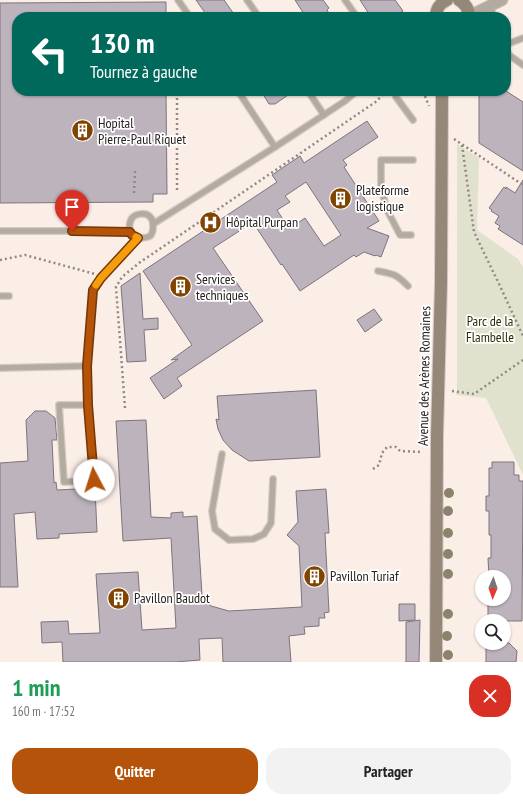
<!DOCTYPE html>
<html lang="fr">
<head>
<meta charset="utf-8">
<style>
  :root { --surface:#fff; --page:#f2f2f2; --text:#222; --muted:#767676; --accent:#b45309 }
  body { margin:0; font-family:"PT Sans Narrow",sans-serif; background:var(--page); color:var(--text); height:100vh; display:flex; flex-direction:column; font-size:15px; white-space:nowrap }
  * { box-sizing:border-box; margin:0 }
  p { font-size:13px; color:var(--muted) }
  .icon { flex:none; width:22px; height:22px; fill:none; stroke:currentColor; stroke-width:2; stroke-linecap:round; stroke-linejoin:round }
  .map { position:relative; height:662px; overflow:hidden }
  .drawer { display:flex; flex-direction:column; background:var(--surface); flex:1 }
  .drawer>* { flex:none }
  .guide { position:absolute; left:12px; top:12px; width:499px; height:84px; border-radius:16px; box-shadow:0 1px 3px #0004; background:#00695c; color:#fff; overflow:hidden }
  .needle { width:26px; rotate:182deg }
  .tools { position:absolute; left:475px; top:570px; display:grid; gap:8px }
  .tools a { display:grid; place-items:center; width:36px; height:36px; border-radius:50%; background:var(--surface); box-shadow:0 1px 3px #0004; font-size:20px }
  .pin { position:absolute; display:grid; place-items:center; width:34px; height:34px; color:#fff; margin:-41px -17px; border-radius:50% 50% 50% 0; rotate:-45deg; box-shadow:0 0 4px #0007 }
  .pin .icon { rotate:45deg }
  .me { position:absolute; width:44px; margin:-22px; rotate:355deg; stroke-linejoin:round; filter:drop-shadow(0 0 3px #0008) }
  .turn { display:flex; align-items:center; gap:14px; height:84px; padding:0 12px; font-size:18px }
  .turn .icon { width:52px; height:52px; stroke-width:2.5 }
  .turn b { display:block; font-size:28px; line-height:34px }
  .round { display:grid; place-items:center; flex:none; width:42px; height:42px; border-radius:16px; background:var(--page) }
  .summary { display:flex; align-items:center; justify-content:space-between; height:68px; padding:0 12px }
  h1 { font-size:24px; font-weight:600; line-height:30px; color:#1e9e55 }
  .primary-button { display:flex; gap:8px; margin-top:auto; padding:8px 12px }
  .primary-button a { flex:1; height:46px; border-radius:16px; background:var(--accent); color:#fff; font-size:16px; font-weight:600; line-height:46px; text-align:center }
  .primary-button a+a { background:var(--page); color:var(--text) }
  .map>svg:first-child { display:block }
  .green { fill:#e1e2ce }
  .building { fill:#bdb3bd; stroke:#7d747d; fill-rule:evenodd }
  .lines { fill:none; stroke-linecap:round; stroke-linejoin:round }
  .service-casing { stroke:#d5c9c3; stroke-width:8 }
  .minor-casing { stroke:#d5c9c3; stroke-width:13 }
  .secondary-casing { stroke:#d5c9c3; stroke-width:14 }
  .path { stroke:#918883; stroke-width:2.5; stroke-dasharray:2 3; stroke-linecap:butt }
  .service { stroke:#b3aba0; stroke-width:5.5 }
  .minor { stroke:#b3aba0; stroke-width:11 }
  .secondary { stroke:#958879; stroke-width:12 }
  .tree { fill:#8a846c }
  .route-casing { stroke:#753606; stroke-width:10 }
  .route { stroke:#b45309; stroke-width:7 }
  .slow { stroke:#f59e0b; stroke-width:7 }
  .labels { text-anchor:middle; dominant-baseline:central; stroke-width:3.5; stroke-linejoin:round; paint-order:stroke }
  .poi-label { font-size:14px; fill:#27221f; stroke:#fff; text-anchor:start }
  .park-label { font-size:14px; fill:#2d2e07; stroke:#fff }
  .street-label { font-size:14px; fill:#27221f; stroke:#fff }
</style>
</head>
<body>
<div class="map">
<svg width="523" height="662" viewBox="0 0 523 662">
  <rect width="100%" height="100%" fill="#fbeee7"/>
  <polygon class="green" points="457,144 479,158 477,230 518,259 523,267 523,475 486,398 456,395 457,391"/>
  <g class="building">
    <polygon points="196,0 224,0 236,17 208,17"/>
    <polygon points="295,0 323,0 329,8 327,10 331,17 306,17"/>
    <polygon points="360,0 395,0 403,11 400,13 399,17 371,17"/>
    <polygon points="166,2 166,17 17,17 17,91 166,91 167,194 153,194 153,202 0,203 0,3"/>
    <polygon points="261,91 294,91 275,104 269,104"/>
    <polygon points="479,91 506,91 523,102 523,171 479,143"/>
    <path d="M367 121 378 137 343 160 347 165 344 167 379 221 367 228 389 236 381 257 376 255 375 256 364 252 356 257 354 255 300 291 282 264 281 265 254 224 248 228 247 226 213 248 263 321 177 378 182 386 164 399 150 378 178 359 171 360 192 345 143 271 277 182 272 175 300 156 304 163ZM306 182 341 235 324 246 305 218 289 229 277 210 290 202 285 196Z"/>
    <polygon points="523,180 523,245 498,229 500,226 495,223 499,216 491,211 492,210 489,208 504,187 506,189 506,187 515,193"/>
    <polygon points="140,273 143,319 158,318 158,329 144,330 146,361 127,362 121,286"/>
    <polygon points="374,309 382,320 365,332 357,320"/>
    <polygon points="316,390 320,457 249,461 232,450 223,440 218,429 216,419 219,420 217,396"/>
    <polygon points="35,411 46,411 55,418 57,440 52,440 54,483 56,482 57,490 95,488 97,532 59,534 59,538 37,539 35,512 14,514 18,587 0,587 0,463 28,461 26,420"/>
    <polygon points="146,420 151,517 171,518 171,513 183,512 183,517 197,516 202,595 211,606 229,611 302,607 299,546 287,535 298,522 296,491 326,489 329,533 325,533 329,612 324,613 325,618 319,618 319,626 304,627 305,634 289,636 291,662 223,662 222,638 199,639 200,660 175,662 63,662 62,642 42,643 41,622 68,621 69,634 100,633 96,574 138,572 142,630 176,628 171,538 123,541 116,421"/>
    <polygon points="492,462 514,462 514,475 519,475 519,481 523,481 522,621 488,621 488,599 504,599 504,577 489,577 488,558 491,558 491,535 489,535 489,511 486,511 486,496 489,496 489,468 492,468"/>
    <polygon points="399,604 415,604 415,620 399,621"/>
    <polygon points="420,620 419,662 406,662 406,622"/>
    <polygon points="486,643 509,643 517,651 516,662 486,662"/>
  </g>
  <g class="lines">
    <defs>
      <g id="service">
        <polyline points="178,0 190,17"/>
        <polyline points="247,0 259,17"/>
        <polyline points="345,0 357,17"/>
        <polyline points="491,5 493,17"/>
        <polyline points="506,43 510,43 523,38"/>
        <polyline points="506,50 509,55 523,65"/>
        <polyline points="238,91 275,147"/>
        <polyline points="308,91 324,115"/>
        <polyline points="396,97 413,120"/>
        <polyline points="153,224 275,147 345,101 357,91"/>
        <polyline points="0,231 130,231"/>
        <polyline points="411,235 400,235 386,208 381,185 381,160 413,160"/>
        <path d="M378 271C394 274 396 274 408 286"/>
        <polyline points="0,296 9,296"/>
        <polyline points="0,368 87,366"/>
        <path d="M87 405H59L64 482 94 480 87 405V366L93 290 101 279 138 238C142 238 147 238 150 236 154 232 154 222 151 218 147 212 136 213 132 218 129 222 128 232 132 235 134 237 136 237 138 238"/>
        <polyline points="222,454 212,511 215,529 229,540 253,539 264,534 271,523 273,479"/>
      </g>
      <polyline id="minor" points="469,16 502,0"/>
      <g id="secondary">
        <path d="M459 0C466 4 469 9 469 17"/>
        <path d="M436 17C436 9 439 4 447 0"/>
        <polyline points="436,662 437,436 441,283 442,91"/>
      </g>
    </defs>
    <use href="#service" class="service-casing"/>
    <use href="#minor" class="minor-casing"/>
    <use href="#secondary" class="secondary-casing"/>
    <g class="path">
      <polyline points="425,91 425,96 429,106"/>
      <polyline points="454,139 523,185"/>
      <polyline points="462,145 474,232 500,286 523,336"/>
      <polyline points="177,190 177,91"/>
      <polyline points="134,193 135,171"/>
      <polyline points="0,260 25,255 95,274"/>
      <polyline points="452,391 474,394 523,360"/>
      <polyline points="125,408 116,287 122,277 139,263 377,101 383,94"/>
      <polyline points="373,469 379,465 382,453 387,447 396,447 400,451 422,452"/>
    </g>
    <use href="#service" class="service"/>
    <use href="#minor" class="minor"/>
    <use href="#secondary" class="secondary"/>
  </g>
  <g class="tree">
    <circle cx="449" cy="493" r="5"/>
    <circle cx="448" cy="511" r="5"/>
    <circle cx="448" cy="533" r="5"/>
    <circle cx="448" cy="554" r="5"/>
    <circle cx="448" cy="574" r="5"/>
    <circle cx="448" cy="614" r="5"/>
    <circle cx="447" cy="636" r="5"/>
    <circle cx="448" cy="655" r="5"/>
  </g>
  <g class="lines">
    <defs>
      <polyline id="route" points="72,231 130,232 132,235 138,238 101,278 93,290 87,366 88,405 94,480"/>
    </defs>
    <use href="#route" class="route-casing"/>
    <use href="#route" class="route"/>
    <polyline class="slow" points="96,285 101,278 138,238 136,237"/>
  </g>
  <defs>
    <symbol id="building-disc" viewBox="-11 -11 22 22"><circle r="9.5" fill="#814400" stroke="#fff"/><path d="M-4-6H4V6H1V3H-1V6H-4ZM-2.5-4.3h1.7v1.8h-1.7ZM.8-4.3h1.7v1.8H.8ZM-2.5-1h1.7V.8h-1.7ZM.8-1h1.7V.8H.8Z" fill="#fff"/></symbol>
    <symbol id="hospital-disc" viewBox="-11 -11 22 22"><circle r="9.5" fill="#814400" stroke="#fff"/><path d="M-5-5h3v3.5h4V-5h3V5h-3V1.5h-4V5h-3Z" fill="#fff"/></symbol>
  </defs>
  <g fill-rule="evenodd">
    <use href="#building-disc" x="70" y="118" width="25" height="25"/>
    <use href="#building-disc" x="328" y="186" width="25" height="25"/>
    <use href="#hospital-disc" x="198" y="210" width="25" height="25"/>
    <use href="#building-disc" x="168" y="274" width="25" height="25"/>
    <use href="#building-disc" x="302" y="564" width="25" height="25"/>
    <use href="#building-disc" x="106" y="586" width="25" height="25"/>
  </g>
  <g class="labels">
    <g class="poi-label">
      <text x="98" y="123">Hopital<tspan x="98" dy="16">Pierre-Paul Riquet</tspan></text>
      <text x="356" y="190">Plateforme<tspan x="356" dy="16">logistique</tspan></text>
      <text x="226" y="222">Hôpital Purpan</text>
      <text x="196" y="279">Services<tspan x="196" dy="16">techniques</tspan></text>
      <text x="330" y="576">Pavillon Turiaf</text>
      <text x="134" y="598">Pavillon Baudot</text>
    </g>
    <g class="park-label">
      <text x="490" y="321">Parc de la<tspan x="490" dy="16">Flambelle</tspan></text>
    </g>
    <g class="street-label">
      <text transform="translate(424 376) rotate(-89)">Avenue des Arènes Romaines</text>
    </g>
  </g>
</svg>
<div class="tools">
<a><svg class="needle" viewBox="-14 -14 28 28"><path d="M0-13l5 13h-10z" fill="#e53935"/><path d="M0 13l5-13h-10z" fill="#767676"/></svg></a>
<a><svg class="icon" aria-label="search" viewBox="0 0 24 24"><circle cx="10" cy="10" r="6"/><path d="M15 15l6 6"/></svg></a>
</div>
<div class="pin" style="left:72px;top:231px;background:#d93025"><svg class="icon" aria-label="arrive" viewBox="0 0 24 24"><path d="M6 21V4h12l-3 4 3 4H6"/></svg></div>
<svg class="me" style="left:94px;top:480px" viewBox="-20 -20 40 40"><circle r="19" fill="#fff"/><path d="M0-13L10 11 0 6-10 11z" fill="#b45309"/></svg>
<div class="guide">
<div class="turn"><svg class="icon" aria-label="left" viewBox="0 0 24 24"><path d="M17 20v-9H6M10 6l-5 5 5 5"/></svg><div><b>130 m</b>Tournez à gauche</div></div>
</div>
</div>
<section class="drawer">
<div class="summary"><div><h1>1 min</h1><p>160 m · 17:52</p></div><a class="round" style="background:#d93025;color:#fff"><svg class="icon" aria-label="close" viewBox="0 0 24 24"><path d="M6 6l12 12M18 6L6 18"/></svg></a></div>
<div class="primary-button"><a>Quitter</a><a>Partager</a></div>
</section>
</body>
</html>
